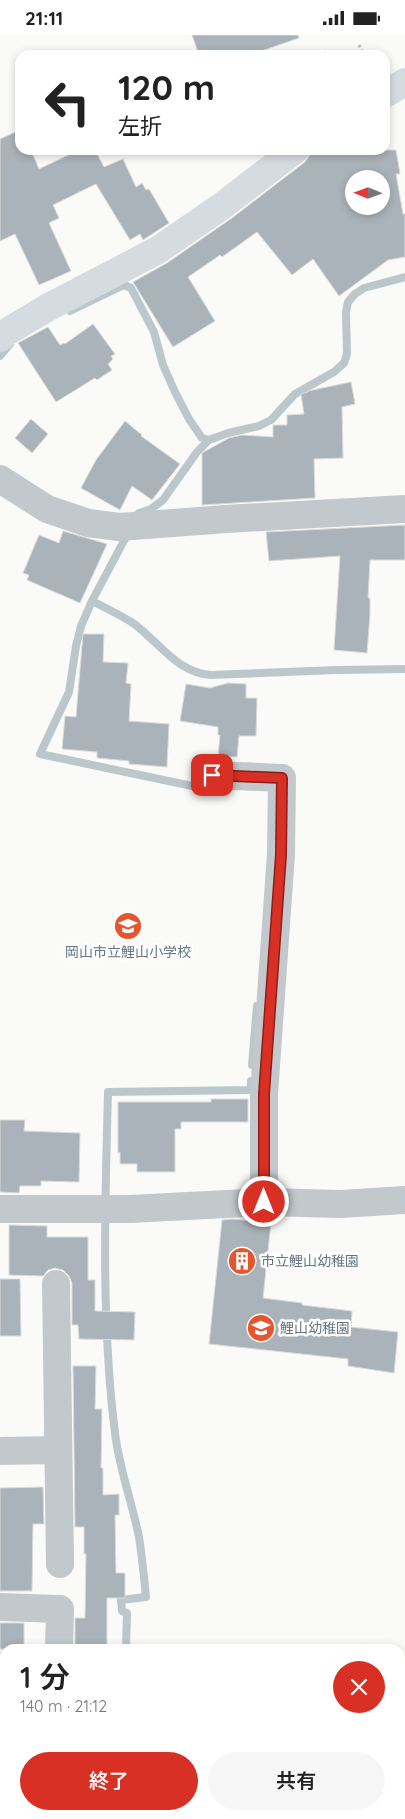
<!DOCTYPE html>
<html lang="ja">
<head>
<meta charset="utf-8">
<style>
  :root { --surface:#fff; --page:#f6f6f6; --text:#222; --muted:#767676; --accent:#d93025 }
  body { margin:0; font-family:Quicksand,"Noto Sans JP",sans-serif; background:var(--page); color:var(--text); height:100vh; display:flex; flex-direction:column; font-size:19px; white-space:nowrap }
  * { box-sizing:border-box; margin:0 }
  p { font-size:16px; color:var(--muted) }
  .icon { flex:none; width:28px; height:28px; fill:none; stroke:currentColor; stroke-width:2; stroke-linecap:round; stroke-linejoin:round }
  .map { position:relative; flex:1; overflow:hidden }
  .side { position:absolute; left:0px; top:1609px; width:405px; height:176px; display:flex; flex-direction:column; background:var(--surface); border-radius:15px 15px 0 0; box-shadow:0 2px 8px #0003 }
  .side>* { flex:none }
  .hud { position:absolute; left:15px; top:15px; width:375px; height:105px; border-radius:15px; box-shadow:0 2px 8px #0003; background:#fff; color:var(--text); overflow:hidden }
  .needle { width:32px; rotate:271deg }
  .controls { position:absolute; left:345px; top:135px; display:grid; gap:10px }
  .controls a { display:grid; place-items:center; width:45px; height:45px; border-radius:50%; background:var(--surface); box-shadow:0 2px 8px #0003; font-size:25px }
  .pin { position:absolute; display:grid; place-items:center; width:42px; height:42px; color:#fff; margin:-21px; border-radius:10px; box-shadow:0 2px 8px #0006 }
  .me { position:absolute; width:55px; margin:-28px; rotate:0deg; stroke-linejoin:round; filter:drop-shadow(0 0 4px #0008) }
  .turn { display:flex; align-items:center; gap:18px; height:105px; padding:0 20px; font-size:22px }
  .turn .icon { width:65px; height:65px; stroke-width:2.5 }
  .turn b { display:block; font-size:35px; line-height:42px }
  .round { display:grid; place-items:center; flex:none; width:52px; height:52px; border-radius:26px; background:var(--page) }
  .head { display:flex; align-items:center; justify-content:space-between; height:85px; padding:0 20px }
  h1 { font-size:30px; font-weight:600; line-height:38px }
  .action { display:flex; gap:10px; margin-top:auto; padding:10px 20px }
  .action a { flex:1; height:58px; border-radius:30px; background:var(--accent); color:#fff; font-size:20px; font-weight:600; line-height:58px; text-align:center }
  .action a+a { background:var(--page); color:var(--text) }
  .status { display:flex; justify-content:space-between; align-items:center; height:35px; padding:0 25px; background:var(--surface); direction:ltr }
  .status svg { height:14px; fill:currentColor }
  .map>svg:first-child { display:block }
  .lines { fill:none; stroke-linecap:round; stroke-linejoin:round }
  .stream { stroke:#bbc7cb; stroke-width:8 }
  .building { fill:#aab3b9; stroke:#dcdcda; fill-rule:evenodd }
  .path { stroke:#bbbfc2; stroke-width:3; stroke-dasharray:2.5 2.5; stroke-linecap:butt }
  .minor { stroke:#c3c8cc; stroke-width:28 }
  .major { stroke:#d6dbdf; stroke-width:28 }
  .route-casing { stroke:#8d1f18; stroke-width:12 }
  .route { stroke:#d93025; stroke-width:9 }
  .labels { text-anchor:middle; dominant-baseline:central; stroke-width:5; stroke-linejoin:round; paint-order:stroke }
  .poi-label { font-size:14px; fill:#657683; stroke:#fff; text-anchor:start }
</style>
</head>
<body>
<div class="status"><b>21:11</b><svg viewBox="0 0 49 12"><path d="M0 12V9h3v3zM5 12V6h3v6zM10 12V3h3v9zM15 12V0h3v12zM26 1h20v11H26zM47 4h2v5h-2z"/></svg></div>
<div class="map">
<svg width="405" height="1784" viewBox="0 0 405 1784">
  <rect width="100%" height="100%" fill="#fafaf8"/>
  <g class="lines">
    <g class="stream">
      <polyline points="70,276 124,250 131,253 154,297 163,330 175,357 189,384 202,403 209,405 228,398 259,391 271,385 295,359 334,337 344,328 347,319 346,277 348,267 355,259 364,253 405,242"/>
      <polyline points="0,321 10,309"/>
      <polyline points="137,481 139,478 151,474 163,465 197,417 209,405"/>
      <path d="M128 498 92 566C106 573 120 580 133 588 159 607 177 638 211 640L336 635 405 634"/>
      <polyline points="92,566 81,591 76,611 69,657 40,719 197,752 215,752"/>
      <polyline points="252,1030 257,971"/>
      <path d="M126 1614 127 1578 122 1576 121 1565 146 1562C144 1542 142 1521 139 1502 132 1467 119 1433 115 1398 101 1285 105 1171 108 1057L251 1055V1046"/>
      <polyline points="124,1780 125,1784"/>
    </g>
  </g>
  <g class="building">
    <polygon points="192,0 298,0 299,3 250,20 199,20"/>
    <polygon points="20,95 20,115 31,115 39,134 79,115 95,115 104,132 123,124 136,152 142,148 146,155 149,154 169,188 143,205 140,199 130,205 96,149 53,170 59,183 49,188 71,236 39,250 15,199 0,206 0,104"/>
    <path d="M310 115H396L400 139H396L403 179H405V222L388 225 339 261 313 224 292 240 257 197 222 222 220 220 188 242 215 286 173 312 133 247 167 228 232 183 305 127 309 121ZM354 144H381V171H354Z"/>
    <polygon points="93,289 115,319 111,321 113,324 108,329 112,335 97,345 95,343 56,367 18,308 48,292 60,310 64,308 65,309"/>
    <polygon points="351,347 355,369 342,372 343,423 314,424 315,463 202,470 202,418 229,403 242,400 273,402 273,390 287,390 287,380 304,379 301,359 308,357 308,356"/>
    <polygon points="31,384 48,399 32,418 15,403"/>
    <polygon points="125,386 142,400 141,401 180,429 152,465 132,451 120,475 81,453 96,425"/>
    <polygon points="405,490 405,525 370,525 368,563 370,563 370,579 367,618 334,615 340,521 269,526 266,497"/>
    <polygon points="63,496 107,509 80,568 27,545 29,540 23,538 39,500 59,508"/>
    <polygon points="83,599 104,599 103,627 128,628 126,648 131,649 129,686 169,689 167,732 129,729 129,726 97,723 97,717 62,714 65,681 76,682"/>
    <polygon points="228,648 246,649 246,663 257,663 256,701 239,701 237,722 218,721 220,700 218,700 218,692 180,686 186,649 210,653"/>
    <polygon points="211,1064 248,1064 248,1087 181,1087 181,1094 175,1094 175,1137 137,1137 137,1129 120,1129 120,1117 118,1118 118,1067 211,1067"/>
    <polygon points="0,1085 25,1085 24,1096 80,1098 79,1147 41,1146 41,1151 20,1151 19,1158 0,1157"/>
    <polygon points="233,1184 271,1188 263,1263 302,1268 302,1270 352,1276 351,1292 398,1297 394,1338 348,1331 348,1324 209,1309 222,1185"/>
    <polygon points="9,1190 47,1191 47,1202 88,1202 88,1245 95,1245 95,1276 135,1277 134,1305 79,1304 78,1290 72,1290 72,1248 69,1241 63,1235 55,1233 48,1235 43,1241 9,1240"/>
    <polygon points="0,1244 20,1244 21,1301 0,1301"/>
    <polygon points="73,1331 96,1331 95,1374 102,1374 101,1433 103,1433 103,1460 119,1459 119,1480 115,1480 116,1538 125,1538 125,1563 107,1563 107,1614 75,1614 75,1583 85,1583 86,1519 84,1519 84,1492 75,1492"/>
    <polygon points="43,1452 44,1489 33,1489 32,1556 0,1556 0,1453"/>
    <rect x="0" y="1588" width="24" height="26"/>
  </g>
  <g class="lines">
    <g class="path">
      <polyline points="359,10 364,20"/>
      <polyline points="324,15 327,20"/>
    </g>
    <g class="minor">
      <polyline points="0,444 47,474 88,488 119,492 226,484 405,474"/>
      <polyline points="212,740 282,743 281,819 264,1059 264,1167"/>
      <polyline points="0,1174 130,1174 264,1167 341,1169 405,1165"/>
      <polyline points="56,1249 60,1529"/>
      <polyline points="0,1416 58,1415"/>
      <polyline points="0,1572 60,1574 59,1614"/>
    </g>
    <g class="major">
      <polyline points="385,59 405,47"/>
      <polyline points="0,303 5,298 47,273 158,215 222,171 295,115"/>
    </g>
  </g>
  <g class="lines">
    <defs>
      <polyline id="route" points="212,740 282,743 281,820 264,1059 264,1167"/>
    </defs>
    <use href="#route" class="route-casing"/>
    <use href="#route" class="route"/>
  </g>
  <defs>
    <symbol id="school-disc" viewBox="-11 -11 22 22"><circle r="9.5" fill="#e4572e" stroke="#fff"/><path d="M0-5L7-2L0 1L-7-2ZM-4 1L0 2.5L4 1V4Q0 6-4 4Z" fill="#fff"/></symbol>
    <symbol id="building-disc" viewBox="-11 -11 22 22"><circle r="9.5" fill="#e4572e" stroke="#fff"/><path d="M-4-6H4V6H1V3H-1V6H-4ZM-2.5-4.3h1.7v1.8h-1.7ZM.8-4.3h1.7v1.8H.8ZM-2.5-1h1.7V.8h-1.7ZM.8-1h1.7V.8H.8Z" fill="#fff"/></symbol>
  </defs>
  <g fill-rule="evenodd">
    <use href="#school-disc" x="112" y="875" width="32" height="32"/>
    <use href="#building-disc" x="226" y="1210" width="32" height="32"/>
    <use href="#school-disc" x="245" y="1277" width="32" height="32"/>
  </g>
  <g class="labels">
    <g class="poi-label">
      <text x="128" y="917" text-anchor="middle">岡山市立鯉山小学校</text>
      <text x="261" y="1226">市立鯉山幼稚園</text>
      <text x="280" y="1293">鯉山幼稚園</text>
    </g>
  </g>
</svg>
<div class="controls">
<a><svg class="needle" viewBox="-14 -14 28 28"><path d="M0-13l5 13h-10z" fill="#e53935"/><path d="M0 13l5-13h-10z" fill="#767676"/></svg></a>
</div>
<div class="pin" style="left:212px;top:740px;background:#d93025"><svg class="icon" aria-label="arrive" viewBox="0 0 24 24"><path d="M6 21V4h12l-3 4 3 4H6"/></svg></div>
<svg class="me" style="left:264px;top:1167px" viewBox="-20 -20 40 40"><circle r="17" fill="#d93025" stroke="#fff" stroke-width="3"/><path d="M0-11L8 9 0 5-8 9z" fill="#fff"/></svg>
<div class="hud">
<div class="turn"><svg class="icon" aria-label="left" viewBox="0 0 24 24"><path d="M17 20v-9H6M10 6l-5 5 5 5"/></svg><div><b>120 m</b>左折</div></div>
</div>
<section class="side">
<div class="head"><div><h1>1 分</h1><p>140 m · 21:12</p></div><a class="round" style="background:#d93025;color:#fff"><svg class="icon" aria-label="close" viewBox="0 0 24 24"><path d="M6 6l12 12M18 6L6 18"/></svg></a></div>
<div class="action"><a>終了</a><a>共有</a></div>
</section>
</div>
</body>
</html>
